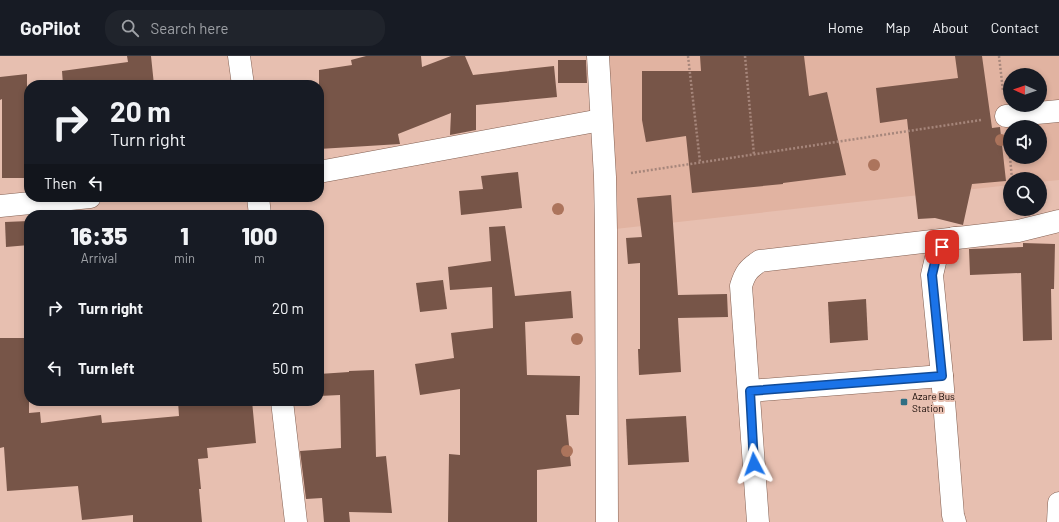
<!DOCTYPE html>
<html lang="en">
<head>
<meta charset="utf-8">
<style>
  :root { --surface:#171b24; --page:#20242c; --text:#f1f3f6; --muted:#9ea1a6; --line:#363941 }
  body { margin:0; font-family:Barlow,sans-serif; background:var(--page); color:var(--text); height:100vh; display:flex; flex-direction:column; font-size:15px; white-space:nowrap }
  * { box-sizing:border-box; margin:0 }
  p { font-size:13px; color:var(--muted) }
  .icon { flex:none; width:22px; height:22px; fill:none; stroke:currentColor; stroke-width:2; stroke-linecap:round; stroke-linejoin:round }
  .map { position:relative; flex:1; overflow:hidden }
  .details { position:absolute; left:24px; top:154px; width:300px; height:196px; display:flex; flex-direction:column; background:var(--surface); border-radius:16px; box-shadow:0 2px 6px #0003 }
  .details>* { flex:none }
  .hud { position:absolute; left:24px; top:24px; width:300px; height:122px; border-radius:16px; box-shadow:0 2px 6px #0003; background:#171b24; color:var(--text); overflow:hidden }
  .needle { width:26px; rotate:272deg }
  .controls { position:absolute; left:1003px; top:12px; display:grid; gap:8px }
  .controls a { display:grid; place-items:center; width:44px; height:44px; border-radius:50%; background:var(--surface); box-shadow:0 2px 6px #0003; font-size:20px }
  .pin { position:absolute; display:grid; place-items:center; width:34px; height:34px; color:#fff; margin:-17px; border-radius:8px; box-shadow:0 2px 6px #0006 }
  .me { position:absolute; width:44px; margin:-22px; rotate:356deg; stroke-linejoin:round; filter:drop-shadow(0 0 3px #0008) }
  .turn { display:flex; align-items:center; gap:14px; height:84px; padding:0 20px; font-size:18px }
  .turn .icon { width:52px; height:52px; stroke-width:2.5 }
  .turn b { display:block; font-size:28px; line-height:34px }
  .then { display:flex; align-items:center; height:38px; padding:0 20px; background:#0003; gap:8px; font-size:15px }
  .eta { display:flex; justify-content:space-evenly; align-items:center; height:68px; text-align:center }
  .eta b { font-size:24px; font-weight:800; line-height:28px }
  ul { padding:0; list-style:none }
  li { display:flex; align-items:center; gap:12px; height:60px; padding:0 20px }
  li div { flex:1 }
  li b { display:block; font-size:15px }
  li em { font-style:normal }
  header { display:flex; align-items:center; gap:24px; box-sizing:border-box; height:56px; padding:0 20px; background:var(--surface); border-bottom:1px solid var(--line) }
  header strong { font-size:19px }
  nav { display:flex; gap:22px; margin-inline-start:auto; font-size:14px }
  .search { width:280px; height:36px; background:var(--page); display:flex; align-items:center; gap:10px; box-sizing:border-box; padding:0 14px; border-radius:16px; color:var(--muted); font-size:15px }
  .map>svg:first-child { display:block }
  .built { fill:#e1b3a1; fill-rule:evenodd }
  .building { fill:#775548 }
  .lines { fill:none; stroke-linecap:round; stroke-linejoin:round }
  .minor-casing { stroke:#836052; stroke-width:23 }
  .path { stroke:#a6867b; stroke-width:2.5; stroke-dasharray:2 2; stroke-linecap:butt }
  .minor { stroke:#fff; stroke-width:22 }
  .tree { fill:#ac745c }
  .route-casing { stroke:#114b97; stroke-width:10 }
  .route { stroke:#1a73e8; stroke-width:7 }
  .poi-dot { fill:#306f84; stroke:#e7bfb0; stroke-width:1.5 }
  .labels { text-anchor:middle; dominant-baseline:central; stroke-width:4; stroke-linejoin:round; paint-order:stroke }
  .poi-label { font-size:10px; fill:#140804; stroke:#e7bfb0; text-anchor:start }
</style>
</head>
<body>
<header>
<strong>GoPilot</strong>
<div class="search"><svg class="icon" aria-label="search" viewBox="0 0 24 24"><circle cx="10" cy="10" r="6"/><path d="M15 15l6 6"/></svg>Search here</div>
<nav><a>Home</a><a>Map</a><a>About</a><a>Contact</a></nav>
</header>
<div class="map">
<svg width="1059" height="466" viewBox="0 0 1059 466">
  <rect width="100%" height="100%" fill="#e7bfb0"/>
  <path class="built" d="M598 0H1059V124L1040 126V123H1010V129L606 174ZM1010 19H1040V49H1010ZM1010 71H1040V101H1010Z"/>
  <g class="building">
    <polygon points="127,0 151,0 154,29 63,29 62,15 128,6"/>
    <polygon points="366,0 421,0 422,11 451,0 465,0 473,19 554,10 557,41 476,49 476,74 450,79 451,57 398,78 400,88 319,93 319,14 352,9 351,4"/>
    <polygon points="700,0 804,0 809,40 827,36 846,119 783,127 783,128 692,137 686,80 646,86 642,64 642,15 701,15"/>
    <polygon points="955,0 982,0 992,72 1000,71 1006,125 972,128 963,169 935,162 918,163 907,63 880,67 876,32 958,22"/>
    <polygon points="558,4 586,4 587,27 558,27"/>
    <polygon points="27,18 27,100 29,100 29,122 2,122 2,43 0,44 0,21"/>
    <polygon points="518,116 522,152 461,159 459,135 483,133 481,120"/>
    <polygon points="671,139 678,239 727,238 728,261 678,262 681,316 639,319 638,293 640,293 640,207 628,208 626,182 642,181 637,142"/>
    <polygon points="29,165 29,189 6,191 5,166"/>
    <polygon points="505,170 515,240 571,235 573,262 525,266 527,319 580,320 579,359 566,359 571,410 537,414 537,466 448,466 449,398 460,399 460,333 420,339 415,308 454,302 451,277 493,272 492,231 450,234 448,211 491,205 489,171"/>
    <polygon points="1023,187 1055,188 1054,233 1051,233 1052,284 1023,285 1021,217 970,219 969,193 1023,191"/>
    <polygon points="443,224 447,253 420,256 416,227"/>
    <polygon points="866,243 868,284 830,287 828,246"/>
    <polygon points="0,282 29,282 29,357 40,356 41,367 101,359 102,367 179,360 178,345 252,345 256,387 207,392 208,402 198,403 201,433 199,433 202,466 133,466 133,459 82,464 78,430 7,435 4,391 0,392"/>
    <polygon points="374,314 376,401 386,400 392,457 349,456 350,466 324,466 322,442 306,443 300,395 341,392 340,339 319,340 319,318 349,316 349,315"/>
    <polygon points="686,360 689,406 628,409 626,363"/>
  </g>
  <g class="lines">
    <defs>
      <g id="minor">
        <polyline points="239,0 243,29"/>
        <polyline points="598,0 605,121 606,174 607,466"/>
        <polyline points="1006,60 1059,55"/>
        <polyline points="319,116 601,64"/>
        <polyline points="258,141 260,159"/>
        <polyline points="0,150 90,141"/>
        <polyline points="954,182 942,191 936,202 932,219 942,320 953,459 955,466"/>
        <polyline points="750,335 942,320"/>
        <polyline points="282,345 296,466"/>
        <path d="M758 466 741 230C745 217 748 213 760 205L1018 175 1059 165"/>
        <polyline points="1058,466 1059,447"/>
      </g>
    </defs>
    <use href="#minor" class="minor-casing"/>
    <g class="path">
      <polyline points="688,0 700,106"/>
      <polyline points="745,0 754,99"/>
      <polyline points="999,0 1003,35"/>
      <polyline points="1008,84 1010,101"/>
      <polyline points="1010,101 1012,123"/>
      <polyline points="631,117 981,64"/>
    </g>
    <use href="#minor" class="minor"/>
  </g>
  <g class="tree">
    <circle cx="1001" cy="84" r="6"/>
    <circle cx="874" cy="109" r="6"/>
    <circle cx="558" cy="153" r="6"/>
    <circle cx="577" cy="283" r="6"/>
    <circle cx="567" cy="395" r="6"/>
  </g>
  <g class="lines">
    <defs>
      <polyline id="route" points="754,408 750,335 942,320 932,219 936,202 942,191"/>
    </defs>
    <use href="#route" class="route-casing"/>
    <use href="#route" class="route"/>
  </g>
  <rect class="poi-dot" x="900" y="342" width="8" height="8" rx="2"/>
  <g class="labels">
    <g class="poi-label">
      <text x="912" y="340">Azare Bus<tspan x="912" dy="12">Station</tspan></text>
    </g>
  </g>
</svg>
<div class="controls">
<a><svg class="needle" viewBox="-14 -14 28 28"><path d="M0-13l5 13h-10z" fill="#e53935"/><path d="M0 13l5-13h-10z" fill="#9ea1a6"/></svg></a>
<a><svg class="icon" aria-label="sound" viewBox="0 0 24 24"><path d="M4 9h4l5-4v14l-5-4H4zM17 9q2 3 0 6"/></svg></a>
<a><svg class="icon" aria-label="search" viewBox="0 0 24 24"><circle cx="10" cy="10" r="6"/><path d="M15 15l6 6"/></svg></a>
</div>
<div class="pin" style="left:942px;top:191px;background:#d93025"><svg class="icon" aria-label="arrive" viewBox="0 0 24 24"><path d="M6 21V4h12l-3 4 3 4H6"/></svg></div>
<svg class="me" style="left:754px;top:408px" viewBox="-20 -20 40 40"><path d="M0-17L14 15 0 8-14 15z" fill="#1a73e8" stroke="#fff" stroke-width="4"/></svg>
<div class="hud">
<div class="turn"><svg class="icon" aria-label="right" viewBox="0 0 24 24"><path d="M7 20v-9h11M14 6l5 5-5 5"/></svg><div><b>20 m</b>Turn right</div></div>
<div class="then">Then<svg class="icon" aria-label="left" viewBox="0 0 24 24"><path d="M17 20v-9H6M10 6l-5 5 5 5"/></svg></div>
</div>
<section class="details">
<div class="eta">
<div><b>16:35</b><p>Arrival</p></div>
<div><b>1</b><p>min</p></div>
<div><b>100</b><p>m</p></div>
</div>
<ul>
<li><svg class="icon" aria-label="right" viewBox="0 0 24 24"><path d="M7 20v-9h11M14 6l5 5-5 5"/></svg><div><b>Turn right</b></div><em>20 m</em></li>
<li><svg class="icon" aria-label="left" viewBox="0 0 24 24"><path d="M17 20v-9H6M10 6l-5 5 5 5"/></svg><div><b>Turn left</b></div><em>50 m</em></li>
</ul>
</section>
</div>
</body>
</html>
